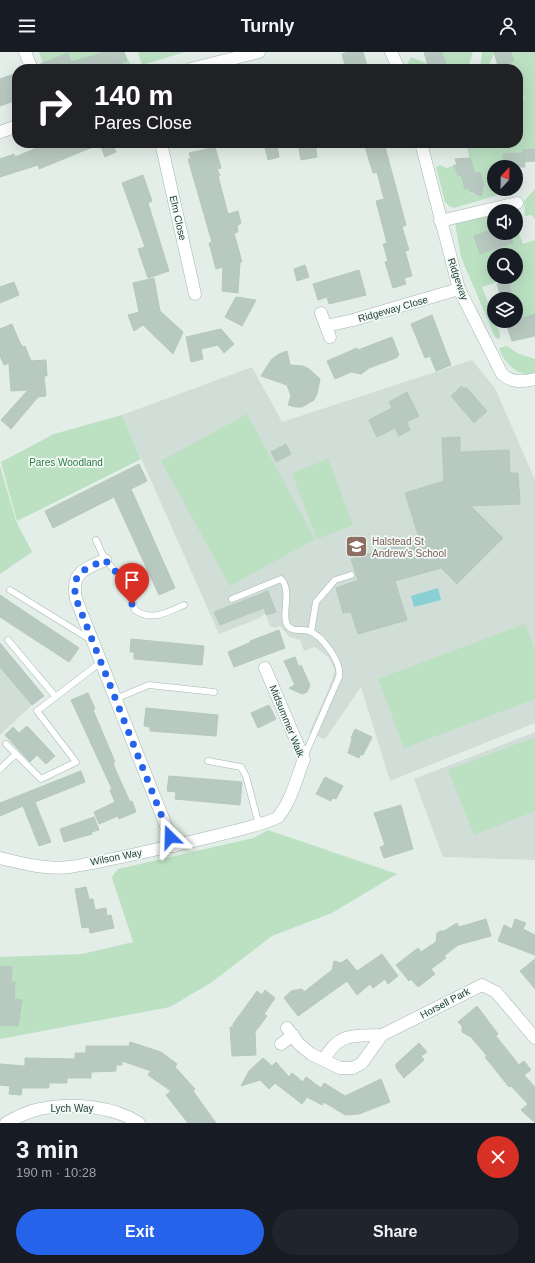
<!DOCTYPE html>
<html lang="en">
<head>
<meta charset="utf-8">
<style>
  :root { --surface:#171b24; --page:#20242c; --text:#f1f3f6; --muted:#9ea1a6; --accent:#2563eb }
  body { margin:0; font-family:Helvetica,sans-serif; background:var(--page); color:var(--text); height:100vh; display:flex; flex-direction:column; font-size:15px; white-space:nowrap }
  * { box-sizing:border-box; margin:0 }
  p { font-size:13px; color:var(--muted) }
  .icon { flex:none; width:22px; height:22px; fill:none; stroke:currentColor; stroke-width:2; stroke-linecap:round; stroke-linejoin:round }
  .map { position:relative; height:1071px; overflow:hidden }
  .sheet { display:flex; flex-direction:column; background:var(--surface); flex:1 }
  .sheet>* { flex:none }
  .guide { position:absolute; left:12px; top:12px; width:511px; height:84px; border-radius:16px; box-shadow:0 4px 16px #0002; background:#202124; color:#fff; overflow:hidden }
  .needle { width:26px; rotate:22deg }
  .tools { position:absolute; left:487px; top:108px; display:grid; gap:8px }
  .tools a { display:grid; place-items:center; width:36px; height:36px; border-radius:50%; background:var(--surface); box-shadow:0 4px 16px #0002; font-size:20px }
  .pin { position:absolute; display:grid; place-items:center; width:34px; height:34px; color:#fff; margin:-41px -17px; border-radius:50% 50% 50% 0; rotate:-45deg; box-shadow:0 0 4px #0007 }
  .pin .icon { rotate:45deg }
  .me { position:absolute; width:44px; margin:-22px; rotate:338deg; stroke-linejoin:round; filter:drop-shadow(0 0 3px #0008) }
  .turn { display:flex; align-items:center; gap:14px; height:84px; padding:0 16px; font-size:18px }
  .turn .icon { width:52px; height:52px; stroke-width:2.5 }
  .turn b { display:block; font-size:28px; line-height:34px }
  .round { display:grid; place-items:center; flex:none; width:42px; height:42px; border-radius:21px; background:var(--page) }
  .headline { display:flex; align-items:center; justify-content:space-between; height:68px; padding:0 16px }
  h1 { font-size:24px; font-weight:700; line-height:30px }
  .cta { display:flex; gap:8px; margin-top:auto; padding:8px 16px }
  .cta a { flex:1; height:46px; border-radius:24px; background:var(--accent); color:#fff; font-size:16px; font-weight:700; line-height:46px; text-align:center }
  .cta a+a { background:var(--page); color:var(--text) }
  header { display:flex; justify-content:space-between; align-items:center; height:52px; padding:0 16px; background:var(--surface); font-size:18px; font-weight:700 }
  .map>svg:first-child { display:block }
  .built { fill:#d1ded7 }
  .green { fill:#bbe0c2; fill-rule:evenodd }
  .water { fill:#89d0d5 }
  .building { fill:#b8c9c1; stroke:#b5c8be }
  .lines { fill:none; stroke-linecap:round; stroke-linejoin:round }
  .lane-casing { stroke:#a5b7af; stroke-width:7 }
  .street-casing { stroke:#a5b7af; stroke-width:13 }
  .lane { stroke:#fff; stroke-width:6 }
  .street { stroke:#fff; stroke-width:12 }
  .route { stroke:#2563eb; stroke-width:7; stroke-dasharray:0 12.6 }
  .labels { text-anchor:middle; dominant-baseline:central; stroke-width:3.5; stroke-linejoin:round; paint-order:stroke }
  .street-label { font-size:10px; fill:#224135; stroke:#f4faf7 }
  .park-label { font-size:10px; fill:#297a41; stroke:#f4faf7 }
  .education-label { font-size:10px; fill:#785e54; stroke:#f4faf7; text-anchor:start }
</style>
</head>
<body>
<header><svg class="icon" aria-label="menu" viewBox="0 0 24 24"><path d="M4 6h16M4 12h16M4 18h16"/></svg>Turnly<svg class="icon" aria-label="person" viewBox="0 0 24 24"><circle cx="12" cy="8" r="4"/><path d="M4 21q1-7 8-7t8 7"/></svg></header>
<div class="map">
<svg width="535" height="1071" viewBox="0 0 535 1071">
  <rect width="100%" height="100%" fill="#e3eee8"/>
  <g class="built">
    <polygon points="472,308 495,336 535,428 535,671 390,729 361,635 325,687 309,681 329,636 335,618 329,606 315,595 304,599 300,588 289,585 280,574 275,576 270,574 265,561 260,566 219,582 122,363 252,315 282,370"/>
    <polygon points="0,615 32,653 0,683"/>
    <polygon points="535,680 535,808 443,805 414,727"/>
  </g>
  <g class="green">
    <polygon points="39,0 124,0 133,17 45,17"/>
    <polygon points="138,0 185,0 142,13"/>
    <polygon points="442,0 473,0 468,17 447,17"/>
    <polygon points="482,0 494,0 494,2 487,16 480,16"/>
    <polygon points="511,0 535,0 535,97 524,98 524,101 503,102 504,115 494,115 494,137 514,137 512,139 454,156 449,154 445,150 436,115 440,113 447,116 454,113 458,124 461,123 465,137 469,136 471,141 478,142 485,137 480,120 473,122 466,91 518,91 518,49 524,47 522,39 518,40 518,17 511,17 509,11 514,9"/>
    <polygon points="411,5 428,12 429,17 405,17"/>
    <polygon points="535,137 535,166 534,166 532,163 525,164 524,149"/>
    <path d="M494 160 493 177 474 184 481 202 513 191 510 181H516V174L523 192 535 188V262L516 268V247H500L498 243 511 239 508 226 482 235 500 282V286L498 287 495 285 461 205 455 171ZM494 203H516V225H494Z"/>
    <path d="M507 294 517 301 535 307V322C517 325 504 311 499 296Z"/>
    <polygon points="247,362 315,487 230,534 161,409"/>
    <polygon points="122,363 141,407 17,469 1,410 54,382"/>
    <polygon points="328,407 353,473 317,487 292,421"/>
    <polygon points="0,414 16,469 32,500 0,522"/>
    <polygon points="525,572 535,597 535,647 404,696 378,627"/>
    <polygon points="535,685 535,759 474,783 448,718"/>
    <polygon points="268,778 397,822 332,861 272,884 212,930 170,955 0,987 0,973 18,974 22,948 14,947 15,930 11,930 12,915 0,914 0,905 82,902 133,890 113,829 112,825 118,817 253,786"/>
  </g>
  <polygon class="water" points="438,536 441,548 414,555 411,544"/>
  <g class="building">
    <polygon points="105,0 124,0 127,9 103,17 39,17 38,13 68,1 71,10"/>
    <polygon points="348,0 363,0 368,17 346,17 342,2"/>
    <polygon points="424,0 442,0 447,17 429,17"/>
    <polygon points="494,0 511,0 514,9 509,11 511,17 499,17"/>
    <polygon points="17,21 17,48 0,54 0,27"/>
    <polygon points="43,91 112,91 116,100 105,105 100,92 39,117 38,113 0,125 0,107 14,102 15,105 44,93"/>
    <polygon points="298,91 315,91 317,105 301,108"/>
    <polygon points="364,91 384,91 406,173 402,175 409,198 405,199 412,224 404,226 406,232 393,236 385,210 388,209 383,192 387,191 376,149 384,147 377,120 373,121"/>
    <polygon points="277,93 279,105 268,108 265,96"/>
    <polygon points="215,95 221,116 217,117 220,124 218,124 228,162 238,159 241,171 237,174 238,180 234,181 242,210 240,210 238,241 222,239 223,215 216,217 209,191 212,190 188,107 191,107 189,101"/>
    <polygon points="535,97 535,109 525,110 523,98"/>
    <polygon points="523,101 525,115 504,115 503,102"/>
    <polygon points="470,106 475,121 480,120 484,134 481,144 470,139 469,136 465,137 461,123 458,124 454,113 457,113 455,107"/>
    <polygon points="143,123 152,149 148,151 169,219 148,226 138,197 145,195 122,131"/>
    <polygon points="493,177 494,181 510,181 513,191 480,202 474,184"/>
    <polygon points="305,213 309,225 297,229 294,217"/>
    <polygon points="359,218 366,243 329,252 327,245 318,248 313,232"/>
    <polygon points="154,226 160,259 183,280 173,302 143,273 134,279 128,263 139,260 133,231"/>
    <polygon points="508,229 511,239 500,242 497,232"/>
    <polygon points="14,230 19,243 0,251 0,235"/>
    <polygon points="236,245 256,248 242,274 225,265"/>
    <polygon points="535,262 535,284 512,289 506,271"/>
    <polygon points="432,263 451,313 436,319 430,304 425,306 411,272"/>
    <polygon points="12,272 20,291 23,295 25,294 31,309 46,308 47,324 44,324 46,344 38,345 11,377 1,368 28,338 11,339 9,311 4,313 0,304 0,277"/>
    <polygon points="221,277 234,292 224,301 218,293 201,297 203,307 191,310 186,285"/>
    <polygon points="392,285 399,303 396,306 369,316 361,322 351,320 335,327 327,309 357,296 358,298"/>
    <polygon points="287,299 290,313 303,314 309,317 320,327 317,342 314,348 302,355 295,355 288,353 291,344 287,333 261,324 271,308 279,302"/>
    <polygon points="462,334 464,337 466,335 487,359 474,371 451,344"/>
    <polygon points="407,340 419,364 407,370 410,378 399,384 395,376 377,385 369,368 392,356 389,350"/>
    <polygon points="460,385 460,400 509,398 510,421 518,421 520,452 471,454 503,486 457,532 441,516 395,529 407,568 358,582 351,560 343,561 336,536 358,528 351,507 419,486 405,441 444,429 442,386"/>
    <polygon points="286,392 291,402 276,410 271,400"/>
    <polygon points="139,412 147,429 131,437 175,536 159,543 114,445 53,476 45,459"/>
    <polygon points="268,539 276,560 266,563 264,556 220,573 214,560"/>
    <polygon points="0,543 79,596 69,610 0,565"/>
    <polygon points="279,578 285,596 234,615 228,600 251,590 250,589"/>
    <polygon points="131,587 204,594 202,613 134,607 134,600 130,600"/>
    <polygon points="0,591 44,644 32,653 0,615"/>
    <polygon points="295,605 299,615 301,613 310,633 307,640 302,642 289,636 295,633 284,609"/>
    <polygon points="88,641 95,657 93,658 115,710 113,711 116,719 130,750 132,749 136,760 119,767 118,764 99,772 94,760 115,750 110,738 112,737 71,648"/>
    <polygon points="269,653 276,667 258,676 251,661"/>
    <polygon points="146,656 218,663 216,684 150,679 150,675 144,674"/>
    <polygon points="27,674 55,704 46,712 37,703 30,710 5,683 13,675 19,681"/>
    <polygon points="355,677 372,685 363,703 361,702 359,706 348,701 352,687 351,686"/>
    <polygon points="81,719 85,730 35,750 51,790 39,794 23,754 0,764 0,751"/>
    <polygon points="169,724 242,730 240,753 175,747 176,740 167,739"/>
    <polygon points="325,725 343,734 336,747 332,746 331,749 316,742"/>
    <polygon points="401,753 413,797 384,806 380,795 385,793 374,761"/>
    <polygon points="94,765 99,778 91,780 92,782 64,790 60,777"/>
    <polygon points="86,835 89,847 93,847 95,858 106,856 107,864 111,863 114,876 90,881 89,875 82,876 75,837"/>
    <polygon points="486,867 491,884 458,893 444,904 446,906 431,917 435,922 418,935 411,927 409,929 396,913 418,896 421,900 436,890 437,881 440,879 444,879 457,871 459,875"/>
    <polygon points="515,867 526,871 523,877 535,883 535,903 498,889 504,873 512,877"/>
    <polygon points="382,902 398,924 388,932 385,927 373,936 370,932 357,943 347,929 298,964 284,946 291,939 302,937 304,940 332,918 334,909 341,911 347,907 357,919"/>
    <polygon points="535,907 535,937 520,919"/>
    <polygon points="0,914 12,915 11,930 15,930 14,947 22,948 18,974 0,973"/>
    <polygon points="265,938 275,946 264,962 267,964 255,980 256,1003 232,1004 230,975 233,975 233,972 257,939 262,943"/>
    <polygon points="477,954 498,982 496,984 519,1013 524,1009 531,1018 524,1023 535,1035 535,1071 521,1058 528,1052 511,1034 509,1035 485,1005 487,1004 471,985 462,980 462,974 458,970"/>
    <polygon points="130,990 161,1000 177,1012 175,1015 195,1037 193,1039 216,1071 188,1071 166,1043 171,1039 148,1023 151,1019 122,1009 122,1013 116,1013 116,1019 91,1020 91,1026 67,1026 67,1031 49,1031 49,1036 22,1036 21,1043 9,1042 10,1034 0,1033 0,1012 25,1014 25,1006 75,1007 75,1001 86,1001 86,994 129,994"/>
    <polygon points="419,991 427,1000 421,1004 424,1008 404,1026 396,1016 396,1012"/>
    <polygon points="263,1006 272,1014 276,1010 289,1025 292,1021 303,1030 306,1025 321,1036 324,1031 345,1044 381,1027 390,1050 359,1062 345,1063 324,1050 322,1053 307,1045 302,1052 275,1031 269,1037 260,1028 241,1034 249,1019"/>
  </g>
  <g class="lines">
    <defs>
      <g id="lane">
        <path d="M96 488 105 508 127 532 135 558C152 570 167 560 184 553"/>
        <polyline points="10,538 91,588"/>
        <path d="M232 547 281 527C293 539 280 565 288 574 294 581 301 576 309 579 323 584 342 611 339 625L304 705"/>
        <polyline points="311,580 316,550 335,528 351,523"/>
        <polyline points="8,588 55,644"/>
        <polyline points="115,647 149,633 214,640"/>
        <polyline points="6,692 41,727 76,710 37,659 101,610"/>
        <polyline points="208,709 241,715 246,724 259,773"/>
        <polyline points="0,717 16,702"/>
      </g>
      <g id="street">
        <polyline points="25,0 32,17"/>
        <polyline points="391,0 399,17"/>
        <polyline points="190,17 259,0"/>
        <polyline points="0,80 17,74"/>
        <polyline points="161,91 195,242"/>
        <path d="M421 91 459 237 502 322C512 331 522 330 535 327"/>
        <polyline points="440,169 517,151"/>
        <polyline points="321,261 330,285"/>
        <polyline points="326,274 353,268 459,237"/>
        <path d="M105 508C83 518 71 520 76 547L174 794"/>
        <path d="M0 806C21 811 47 818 69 815 92 812 270 774 278 765 291 750 297 725 304 707L265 616"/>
        <polyline points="287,976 299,992 311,1002 340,1016 353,1016 362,1011 382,983 482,933 496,940 535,986"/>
        <polyline points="281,992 293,983"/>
        <path d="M324 1008C338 980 354 984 382 983"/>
        <path d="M6 1071C17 1065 28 1059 40 1057 70 1050 113 1054 139 1071"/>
      </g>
    </defs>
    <use href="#lane" class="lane-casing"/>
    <use href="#street" class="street-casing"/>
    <use href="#lane" class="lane"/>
    <use href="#street" class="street"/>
  </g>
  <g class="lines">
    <path class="route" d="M132 552 127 532 105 508C83 518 71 520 76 547L170 785"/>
  </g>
  <defs>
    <symbol id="school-square" viewBox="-11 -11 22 22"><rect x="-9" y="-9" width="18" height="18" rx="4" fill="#8d6e63" stroke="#f4faf7"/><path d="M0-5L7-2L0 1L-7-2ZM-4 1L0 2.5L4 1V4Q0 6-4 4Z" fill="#fff"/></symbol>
  </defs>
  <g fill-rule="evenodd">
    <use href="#school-square" x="344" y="482" width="25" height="25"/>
  </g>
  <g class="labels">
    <g class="street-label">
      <text transform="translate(178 166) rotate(77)">Elm Close</text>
      <text transform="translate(458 227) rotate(71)">Ridgeway</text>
      <text transform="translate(393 257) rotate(-16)">Ridgeway Close</text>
      <text transform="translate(287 669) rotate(68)">Midsummer Walk</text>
      <text transform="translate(116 805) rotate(-11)">Wilson Way</text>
      <text transform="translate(445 951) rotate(-28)">Horsell Park</text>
      <text x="72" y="1056">Lych Way</text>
    </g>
    <g class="park-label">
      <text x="66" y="410">Pares Woodland</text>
    </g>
    <g class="education-label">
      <text x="372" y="489">Halstead St<tspan x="372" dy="12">Andrew's School</tspan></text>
    </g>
  </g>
</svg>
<div class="tools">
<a><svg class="needle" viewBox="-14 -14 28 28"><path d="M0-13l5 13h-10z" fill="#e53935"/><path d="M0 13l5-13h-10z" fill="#9ea1a6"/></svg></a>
<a><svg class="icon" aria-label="sound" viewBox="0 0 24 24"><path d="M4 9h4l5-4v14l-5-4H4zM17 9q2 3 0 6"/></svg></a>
<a><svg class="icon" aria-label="search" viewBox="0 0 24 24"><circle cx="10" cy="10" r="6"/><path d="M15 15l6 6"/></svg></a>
<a><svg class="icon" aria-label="layers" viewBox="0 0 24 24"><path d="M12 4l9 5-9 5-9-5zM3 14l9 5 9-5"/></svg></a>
</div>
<div class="pin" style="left:132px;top:552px;background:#d93025"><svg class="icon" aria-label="arrive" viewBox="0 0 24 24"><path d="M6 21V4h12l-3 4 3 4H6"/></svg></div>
<svg class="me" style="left:170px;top:785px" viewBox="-20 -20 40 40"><path d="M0-17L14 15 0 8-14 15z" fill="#2563eb" stroke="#fff" stroke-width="4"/></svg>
<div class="guide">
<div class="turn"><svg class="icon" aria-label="right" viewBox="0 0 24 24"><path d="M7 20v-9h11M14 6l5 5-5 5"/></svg><div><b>140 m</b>Pares Close</div></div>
</div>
</div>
<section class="sheet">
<div class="headline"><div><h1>3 min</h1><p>190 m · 10:28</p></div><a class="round" style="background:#d93025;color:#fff"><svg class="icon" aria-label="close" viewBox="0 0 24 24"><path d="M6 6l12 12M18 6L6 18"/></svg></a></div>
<div class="cta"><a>Exit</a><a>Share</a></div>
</section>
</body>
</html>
